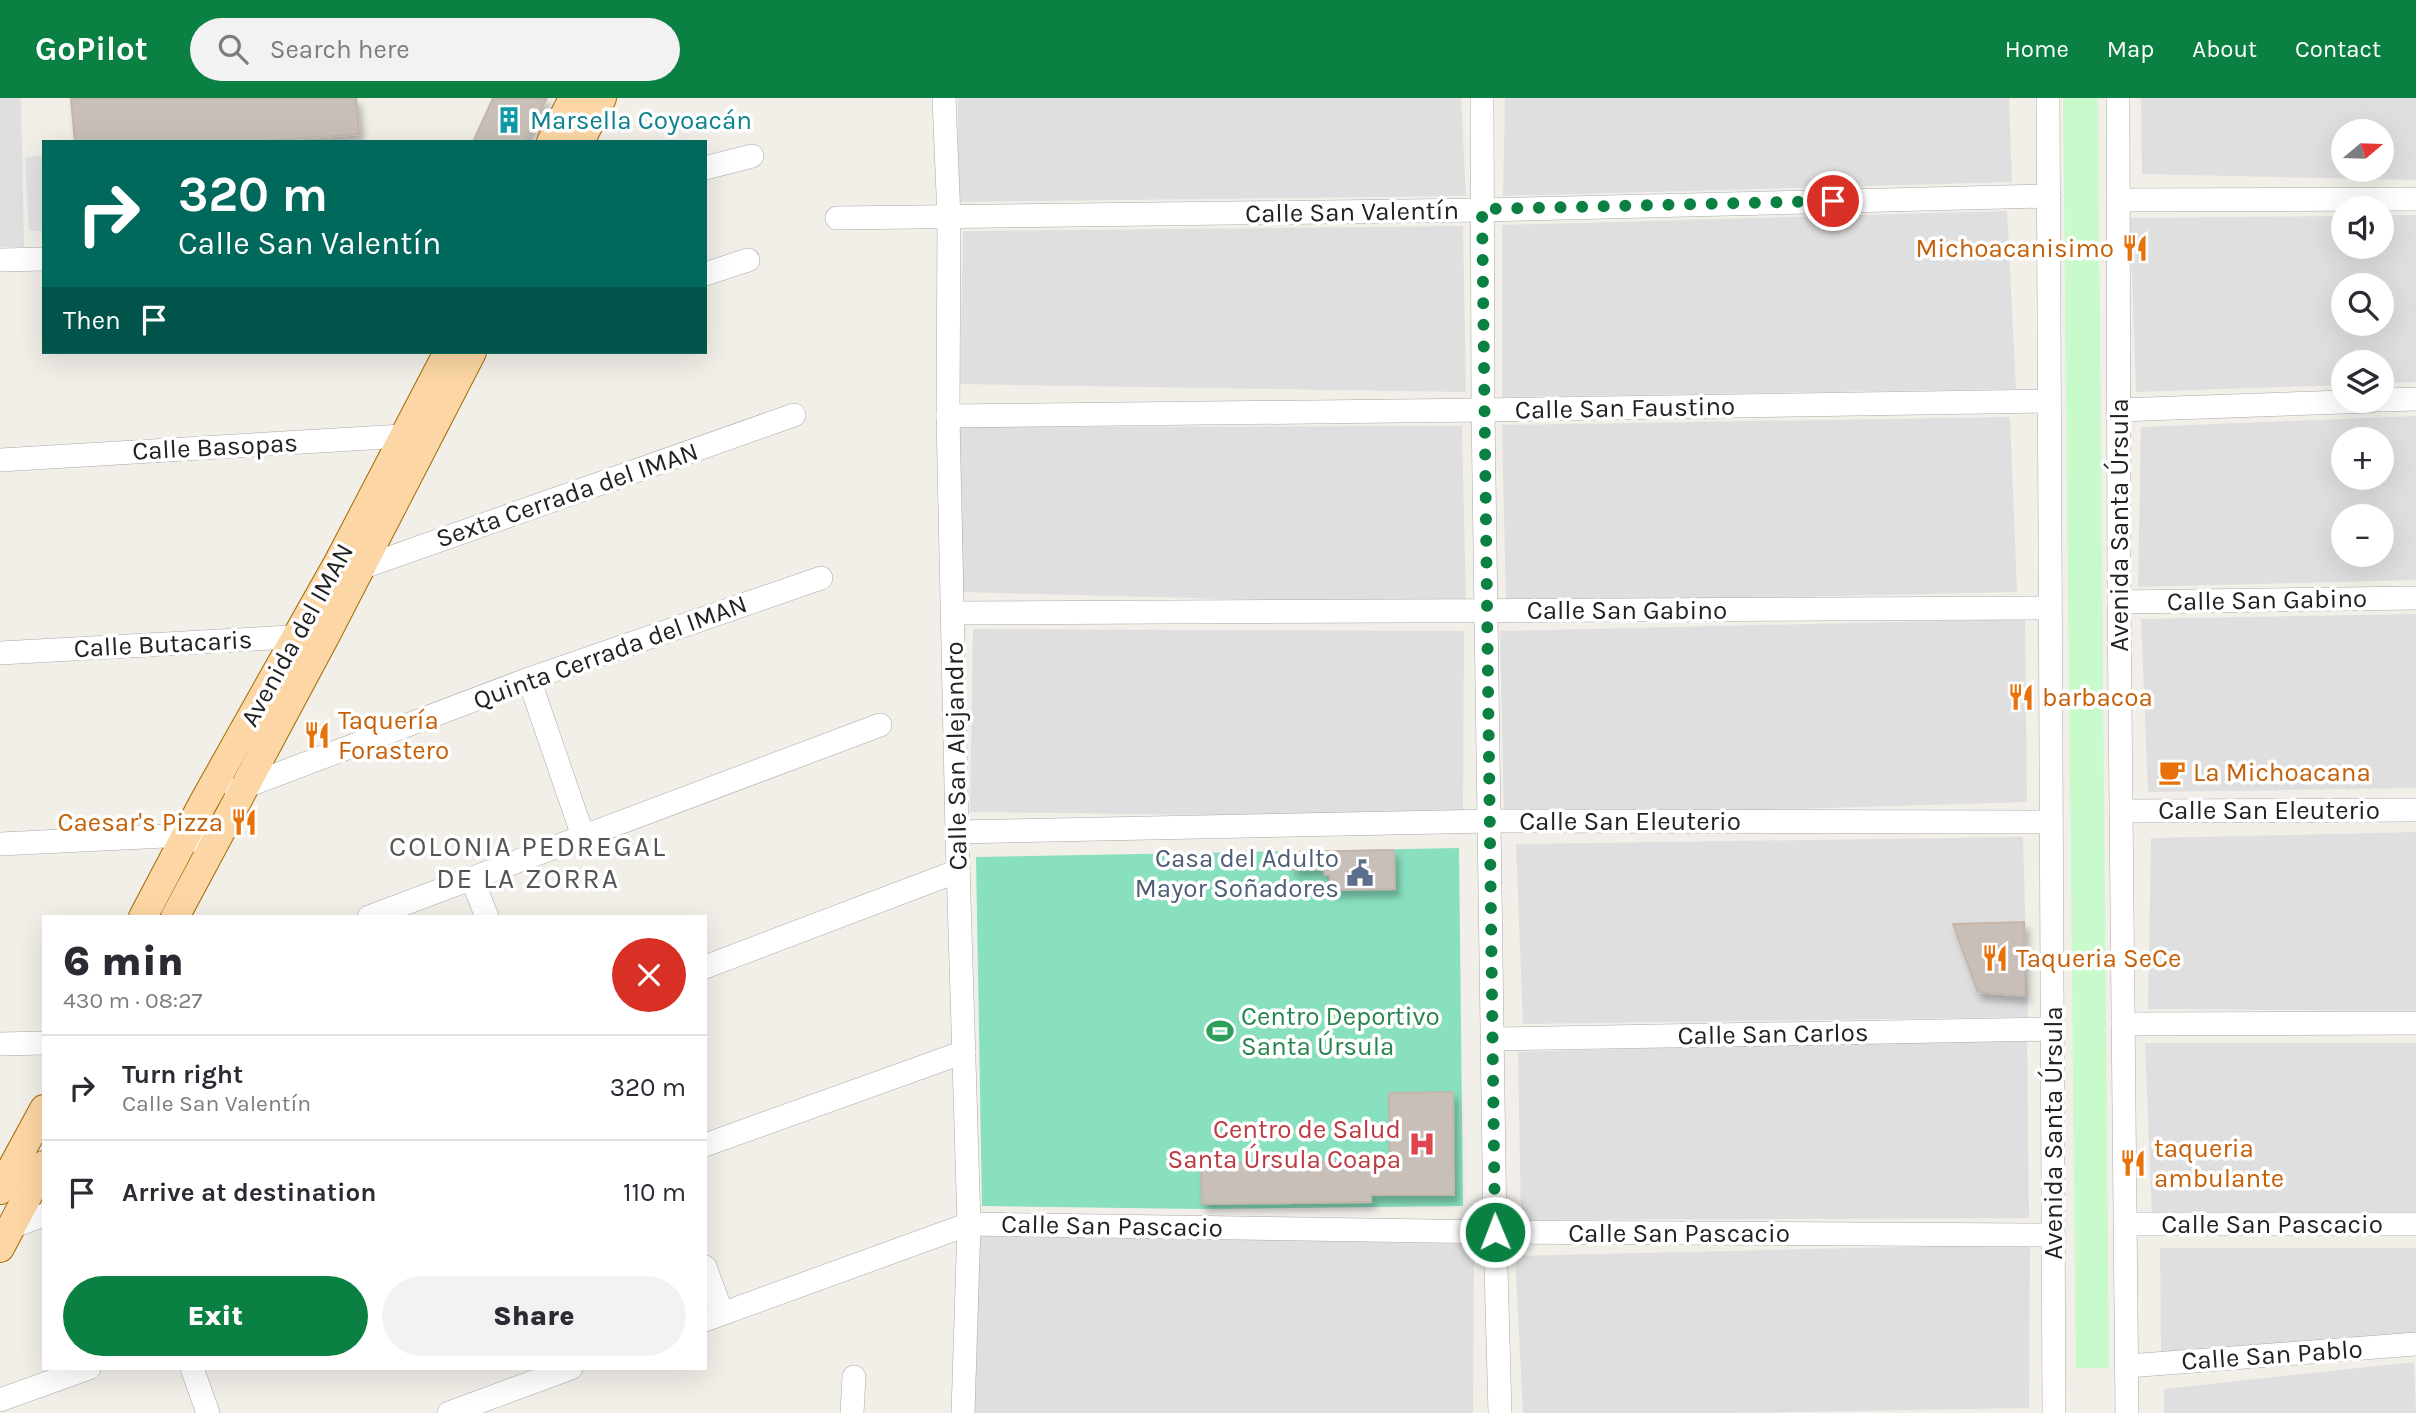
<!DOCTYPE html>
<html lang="en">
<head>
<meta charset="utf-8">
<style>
  :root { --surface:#fff; --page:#f2f2f3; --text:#2b2b33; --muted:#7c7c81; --line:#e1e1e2; --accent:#0b8043 }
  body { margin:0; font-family:Karla,sans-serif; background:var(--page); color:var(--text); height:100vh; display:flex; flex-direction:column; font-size:26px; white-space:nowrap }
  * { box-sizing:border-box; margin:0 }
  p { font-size:23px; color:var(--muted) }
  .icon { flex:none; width:38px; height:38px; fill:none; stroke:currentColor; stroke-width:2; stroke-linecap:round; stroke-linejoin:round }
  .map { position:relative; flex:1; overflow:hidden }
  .details { position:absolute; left:42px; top:817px; width:665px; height:455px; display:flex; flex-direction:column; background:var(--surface); border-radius:0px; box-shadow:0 7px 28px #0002 }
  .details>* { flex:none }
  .top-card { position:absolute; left:42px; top:42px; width:665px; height:214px; border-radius:0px; box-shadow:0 7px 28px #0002; background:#00695c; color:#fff; overflow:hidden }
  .needle { width:46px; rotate:71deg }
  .tools { position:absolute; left:2331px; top:21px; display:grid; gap:14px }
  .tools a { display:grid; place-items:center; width:63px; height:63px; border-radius:50%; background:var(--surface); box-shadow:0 7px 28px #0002; font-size:35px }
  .pin { position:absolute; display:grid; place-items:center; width:60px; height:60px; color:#fff; margin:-30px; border:4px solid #fff; border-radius:50%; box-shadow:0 2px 7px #0007 }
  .me { position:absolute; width:77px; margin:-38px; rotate:359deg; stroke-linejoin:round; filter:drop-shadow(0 0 5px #0008) }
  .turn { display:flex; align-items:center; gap:24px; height:147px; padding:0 21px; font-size:32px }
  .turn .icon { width:91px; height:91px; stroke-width:2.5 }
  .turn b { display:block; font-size:49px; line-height:60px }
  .then { display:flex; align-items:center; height:66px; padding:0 21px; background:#0003; gap:14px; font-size:26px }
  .round { display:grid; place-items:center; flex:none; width:74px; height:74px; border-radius:37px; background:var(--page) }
  .head { display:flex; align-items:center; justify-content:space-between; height:119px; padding:0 21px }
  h1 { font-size:42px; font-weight:800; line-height:52px }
  .button { display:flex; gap:14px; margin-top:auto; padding:14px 21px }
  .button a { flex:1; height:80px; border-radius:42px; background:var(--accent); color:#fff; font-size:28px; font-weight:800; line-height:80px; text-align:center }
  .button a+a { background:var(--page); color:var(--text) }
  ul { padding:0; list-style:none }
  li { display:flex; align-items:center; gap:21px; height:105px; padding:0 21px; border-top:2px solid var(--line) }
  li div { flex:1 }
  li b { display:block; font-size:26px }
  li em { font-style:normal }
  header { display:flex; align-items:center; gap:42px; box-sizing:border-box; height:98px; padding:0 35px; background:var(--accent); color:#fff }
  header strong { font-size:33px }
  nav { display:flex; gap:38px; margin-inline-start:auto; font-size:24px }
  .search { width:490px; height:63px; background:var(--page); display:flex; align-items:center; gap:18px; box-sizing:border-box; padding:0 24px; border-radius:38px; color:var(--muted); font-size:26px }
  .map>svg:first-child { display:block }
  .residential { fill:#e0dfdf; fill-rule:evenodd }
  .park { fill:#c8facc }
  .pitch { fill:#88e0be }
  .parking { fill:#e2e2e2 }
  .building { fill:#c7bfb8; stroke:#c4b6ab; stroke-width:2; filter:url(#shadow) }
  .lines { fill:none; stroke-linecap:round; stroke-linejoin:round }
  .minor-casing { stroke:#a9a9a9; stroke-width:24 }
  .major-casing { stroke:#a06b00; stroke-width:30 }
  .minor { stroke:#fff; stroke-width:23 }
  .major { stroke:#fcd6a4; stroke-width:28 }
  .route { stroke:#0b8043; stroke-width:12; stroke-dasharray:0 21.6 }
  .labels { text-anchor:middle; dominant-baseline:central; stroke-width:7; stroke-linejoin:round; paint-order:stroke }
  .culture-label { font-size:26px; fill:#0d838f; stroke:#fff; text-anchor:start }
  .street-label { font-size:26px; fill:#222; stroke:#fff }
  .food-label { font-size:26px; fill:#c56008; stroke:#fff; text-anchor:start }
  .service-label { font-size:26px; fill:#4e5e75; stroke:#fff; text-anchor:end }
  .leisure-label { font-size:26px; fill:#27864d; stroke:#fff; text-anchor:start }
  .health-label { font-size:26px; fill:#be3a42; stroke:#fff; text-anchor:end }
  .neighbourhood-label { font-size:28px; letter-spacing:2px; fill:#555; stroke:#fff }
</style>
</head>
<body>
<header>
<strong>GoPilot</strong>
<div class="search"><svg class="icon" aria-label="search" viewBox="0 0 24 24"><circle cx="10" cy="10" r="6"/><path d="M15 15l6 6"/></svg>Search here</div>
<nav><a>Home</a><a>Map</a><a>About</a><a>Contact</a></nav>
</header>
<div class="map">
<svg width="2416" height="1315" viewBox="0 0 2416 1315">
  <defs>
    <filter id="shadow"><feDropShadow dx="4" dy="7" stdDeviation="3.5" flood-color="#0004"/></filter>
  </defs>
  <rect width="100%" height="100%" fill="#f2efe9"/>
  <g class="residential">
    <polygon points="0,0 21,0 24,149 0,149"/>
    <polygon points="958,0 1461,0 1466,98 958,104"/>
    <polygon points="1505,0 2009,0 2012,84 1503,98"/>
    <path d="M2141 0H2416V82L2142 76ZM2343 33H2382V72H2343Z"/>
    <polygon points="2007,113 2016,291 1502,299 1502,127"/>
    <path d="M2382 117H2416V284L2382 285V264H2343V287L2136 294 2130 120 2343 118V149H2382ZM2343 187H2382V226H2343Z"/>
    <polygon points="1463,128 1466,294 960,286 963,133"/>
    <path d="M2416 318V482L2138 489 2141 329ZM2343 341H2382V380H2343ZM2343 418H2382V457H2343Z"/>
    <polygon points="2010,319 2017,494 1506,505 1502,327"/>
    <polygon points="1462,328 1466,507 961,494 957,329"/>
    <polygon points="2416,516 2416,690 2148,694 2141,521"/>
    <polygon points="2025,521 2027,704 1504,720 1500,533"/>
    <polygon points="973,531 1464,533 1463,720 970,714"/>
    <polygon points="2416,734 2416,913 2148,911 2151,740"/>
    <polygon points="2023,739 2028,919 1523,926 1516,746"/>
    <polygon points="2027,940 2029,1120 1521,1122 1518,954"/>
    <polygon points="2145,945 2416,945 2416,1117 2152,1118"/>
    <polygon points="977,1136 1474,1146 1473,1315 971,1315"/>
    <polygon points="2030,1146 2029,1310 1731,1315 1523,1315 1515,1158"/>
    <polygon points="2160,1150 2416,1150 2416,1238 2161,1256"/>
    <polygon points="2414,1264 2416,1315 2164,1315 2164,1291"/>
  </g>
  <polygon class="park" points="2063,0 2098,0 2109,1270 2076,1270"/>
  <polygon class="pitch" points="1459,750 1463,1108 1200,1111 982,1108 976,759"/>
  <polygon class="parking" points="44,58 44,133 29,133 25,59"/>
  <g class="building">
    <polygon points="71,0 356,0 359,36 252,44 75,44"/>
    <polygon points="493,0 547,0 524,44 473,44"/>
    <polygon points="1394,752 1395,791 1330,792 1330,777 1325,777 1324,771 1293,772 1293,754"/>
    <polygon points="2024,824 2025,898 1978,894 1953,826"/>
    <polygon points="1453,994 1454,1097 1371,1097 1371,1104 1202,1106 1201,1065 1390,1063 1389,995"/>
  </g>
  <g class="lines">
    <defs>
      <g id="minor">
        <polyline points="944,0 949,120 948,318 957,734 969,1126 963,1315"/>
        <polyline points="1482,0 1483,312 1495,1134 1500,1315"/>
        <polyline points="2048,0 2054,1315"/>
        <polyline points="2118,0 2119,504 2127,1315"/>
        <polyline points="705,70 752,58"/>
        <polyline points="2118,102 2416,101"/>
        <polyline points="837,120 1482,112 2049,98"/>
        <polyline points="0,162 44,161"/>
        <polyline points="705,176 748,162"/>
        <polyline points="2382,302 2416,301"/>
        <polyline points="2118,312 2371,303"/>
        <polyline points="948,318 1483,312 2049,303"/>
        <polyline points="0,362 420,337"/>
        <polyline points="353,466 361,470 794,317"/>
        <polyline points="2119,504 2416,500"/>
        <polyline points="953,515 2050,510"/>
        <polyline points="0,555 309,538"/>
        <polyline points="529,581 583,738"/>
        <polyline points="236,692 529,581 821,480"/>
        <polyline points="2122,713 2416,712"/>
        <polyline points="957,734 1491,723 2051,724"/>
        <polyline points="0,746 186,737 198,743"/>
        <polyline points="472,781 487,819"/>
        <polyline points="369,819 880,627"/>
        <polyline points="705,869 958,773"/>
        <polyline points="2123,926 2416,925"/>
        <polyline points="1493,941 2053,931"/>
        <polyline points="0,946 44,945"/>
        <polyline points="705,1047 964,954"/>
        <polyline points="2127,1126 2416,1126"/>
        <polyline points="3,1132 44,1117"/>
        <polyline points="705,1169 722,1215"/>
        <polyline points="705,1222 969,1126 1495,1134 2053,1137"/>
        <polyline points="2128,1268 2416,1246"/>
        <polyline points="192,1270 208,1315"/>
        <polyline points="0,1302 89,1270"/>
        <polyline points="449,1315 571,1270"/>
        <polyline points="852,1315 854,1279"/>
      </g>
      <g id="major">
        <polyline points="551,44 573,0"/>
        <polyline points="580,44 602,0"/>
        <polyline points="143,819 203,705 340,461 448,254"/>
        <polyline points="175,819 326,537 472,254"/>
        <polyline points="0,1092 44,1011"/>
        <polyline points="0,1150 44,1067"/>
      </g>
    </defs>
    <use href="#minor" class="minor-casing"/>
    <use href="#major" class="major-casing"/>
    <use href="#minor" class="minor"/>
    <use href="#major" class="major"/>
  </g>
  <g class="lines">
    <polyline class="route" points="1495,1134 1482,111 1833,103"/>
  </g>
  <defs>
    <symbol id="building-bare" viewBox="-9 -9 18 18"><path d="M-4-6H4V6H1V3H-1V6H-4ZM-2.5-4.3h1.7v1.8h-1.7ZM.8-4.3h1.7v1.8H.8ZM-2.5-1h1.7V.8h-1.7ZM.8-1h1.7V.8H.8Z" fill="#0f9aa8" stroke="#fff" stroke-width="2.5" paint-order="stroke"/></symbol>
    <symbol id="restaurant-bare" viewBox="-9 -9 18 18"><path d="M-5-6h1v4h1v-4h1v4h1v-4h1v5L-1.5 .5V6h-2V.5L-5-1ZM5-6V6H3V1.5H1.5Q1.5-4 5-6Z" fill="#e8710a" stroke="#fff" stroke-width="2.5" paint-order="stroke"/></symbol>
    <symbol id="cafe-bare" viewBox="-9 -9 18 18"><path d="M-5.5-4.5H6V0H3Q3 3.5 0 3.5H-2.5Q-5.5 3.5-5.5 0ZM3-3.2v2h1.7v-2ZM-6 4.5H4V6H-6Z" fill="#e8710a" stroke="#fff" stroke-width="2.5" paint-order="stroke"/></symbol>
    <symbol id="civic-bare" viewBox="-9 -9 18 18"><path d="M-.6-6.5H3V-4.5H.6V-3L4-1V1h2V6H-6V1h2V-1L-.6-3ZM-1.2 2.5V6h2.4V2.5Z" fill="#5c6f8a" stroke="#fff" stroke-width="2.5" paint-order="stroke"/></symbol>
    <symbol id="stadium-bare" viewBox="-9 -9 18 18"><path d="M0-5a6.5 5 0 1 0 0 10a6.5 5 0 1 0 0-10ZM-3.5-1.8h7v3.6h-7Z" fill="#2e9e5b" stroke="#fff" stroke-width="2.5" paint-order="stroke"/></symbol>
    <symbol id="hospital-bare" viewBox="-9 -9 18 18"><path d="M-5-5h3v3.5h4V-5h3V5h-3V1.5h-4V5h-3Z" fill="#e0444e" stroke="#fff" stroke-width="2.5" paint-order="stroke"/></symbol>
  </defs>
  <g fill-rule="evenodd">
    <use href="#building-bare" x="490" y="3" width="38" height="38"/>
    <use href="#restaurant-bare" x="2116" y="131" width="38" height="38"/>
    <use href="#restaurant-bare" x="2002" y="580" width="38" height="38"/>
    <use href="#restaurant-bare" x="298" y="618" width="38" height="38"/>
    <use href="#cafe-bare" x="2153" y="655" width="38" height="38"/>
    <use href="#restaurant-bare" x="225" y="705" width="38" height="38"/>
    <use href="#civic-bare" x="1341" y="756" width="38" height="38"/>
    <use href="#restaurant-bare" x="1976" y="841" width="38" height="38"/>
    <use href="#stadium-bare" x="1201" y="914" width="38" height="38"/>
    <use href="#hospital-bare" x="1403" y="1027" width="38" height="38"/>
    <use href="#restaurant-bare" x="2114" y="1046" width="38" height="38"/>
  </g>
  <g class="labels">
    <g class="culture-label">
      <text x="530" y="22">Marsella Coyoacán</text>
    </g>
    <g class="street-label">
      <text transform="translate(1352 114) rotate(-1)">Calle San Valentín</text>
      <text transform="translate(1625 310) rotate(-1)">Calle San Faustino</text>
      <text transform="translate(215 349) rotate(-3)">Calle Basopas</text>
      <text transform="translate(567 397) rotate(-19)">Sexta Cerrada del IMAN</text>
      <text transform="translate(2119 427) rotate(-90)">Avenida Santa Úrsula</text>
      <text transform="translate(2267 502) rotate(-1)">Calle San Gabino</text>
      <text x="1627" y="512">Calle San Gabino</text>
      <text transform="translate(297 537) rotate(-61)">Avenida del IMAN</text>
      <text transform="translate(163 546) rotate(-3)">Calle Butacaris</text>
      <text transform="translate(610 554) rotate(-20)">Quinta Cerrada del IMAN</text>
      <text transform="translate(956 658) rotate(-91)">Calle San Alejandro</text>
      <text x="2269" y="712">Calle San Eleuterio</text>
      <text x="1630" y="723">Calle San Eleuterio</text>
      <text transform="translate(1773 936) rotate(-1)">Calle San Carlos</text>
      <text transform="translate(2053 1035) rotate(-90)">Avenida Santa Úrsula</text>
      <text x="2272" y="1126">Calle San Pascacio</text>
      <text transform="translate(1112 1128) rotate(1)">Calle San Pascacio</text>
      <text x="1679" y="1135">Calle San Pascacio</text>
      <text transform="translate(2272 1257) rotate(-4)">Calle San Pablo</text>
    </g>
    <g class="food-label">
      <text x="2114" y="150" text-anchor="end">Michoacanisimo</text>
      <text x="2042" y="599">barbacoa</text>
      <text x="338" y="622">Taquería<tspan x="338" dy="30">Forastero</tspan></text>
      <text x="2193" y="674">La Michoacana</text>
      <text x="223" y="724" text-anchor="end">Caesar's Pizza</text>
      <text x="2016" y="860">Taqueria SeCe</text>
      <text x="2154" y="1050">taqueria<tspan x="2154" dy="30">ambulante</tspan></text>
    </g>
    <g class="service-label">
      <text x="1339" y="760">Casa del Adulto<tspan x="1339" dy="30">Mayor Soñadores</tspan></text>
    </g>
    <g class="leisure-label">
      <text x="1241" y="918">Centro Deportivo<tspan x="1241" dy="30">Santa Úrsula</tspan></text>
    </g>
    <g class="health-label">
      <text x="1401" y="1031">Centro de Salud<tspan x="1401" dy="30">Santa Úrsula Coapa</tspan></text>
    </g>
    <g class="neighbourhood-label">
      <text x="528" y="748">COLONIA PEDREGAL<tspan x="528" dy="32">DE LA ZORRA</tspan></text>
    </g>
  </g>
</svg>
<div class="tools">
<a><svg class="needle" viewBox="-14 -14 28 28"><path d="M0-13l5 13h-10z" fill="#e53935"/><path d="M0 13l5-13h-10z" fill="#7c7c81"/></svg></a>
<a><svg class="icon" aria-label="sound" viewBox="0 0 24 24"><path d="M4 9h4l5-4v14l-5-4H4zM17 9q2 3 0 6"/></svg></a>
<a><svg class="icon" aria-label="search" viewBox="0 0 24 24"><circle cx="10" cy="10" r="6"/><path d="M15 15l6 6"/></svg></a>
<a><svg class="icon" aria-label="layers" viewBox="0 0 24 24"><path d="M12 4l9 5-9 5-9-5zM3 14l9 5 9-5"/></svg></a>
<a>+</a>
<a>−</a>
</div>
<div class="pin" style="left:1833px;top:103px;background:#d93025"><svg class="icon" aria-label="arrive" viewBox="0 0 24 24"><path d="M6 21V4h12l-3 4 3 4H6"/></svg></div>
<svg class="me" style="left:1495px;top:1134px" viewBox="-20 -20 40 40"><circle r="17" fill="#0b8043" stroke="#fff" stroke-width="3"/><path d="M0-11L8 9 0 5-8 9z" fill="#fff"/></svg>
<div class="top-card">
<div class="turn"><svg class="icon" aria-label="right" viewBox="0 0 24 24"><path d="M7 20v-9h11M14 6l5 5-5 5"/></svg><div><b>320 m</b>Calle San Valentín</div></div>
<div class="then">Then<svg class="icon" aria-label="arrive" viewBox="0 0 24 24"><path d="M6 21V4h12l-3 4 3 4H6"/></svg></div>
</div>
<section class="details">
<div class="head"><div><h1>6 min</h1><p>430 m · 08:27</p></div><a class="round" style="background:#d93025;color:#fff"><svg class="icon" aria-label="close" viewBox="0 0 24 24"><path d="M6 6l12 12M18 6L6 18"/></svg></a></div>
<ul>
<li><svg class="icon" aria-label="right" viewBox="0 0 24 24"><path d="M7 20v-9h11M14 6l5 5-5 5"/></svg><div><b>Turn right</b><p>Calle San Valentín</p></div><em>320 m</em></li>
<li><svg class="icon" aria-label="arrive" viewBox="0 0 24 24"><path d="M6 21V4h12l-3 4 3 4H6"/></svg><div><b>Arrive at destination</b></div><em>110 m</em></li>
</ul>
<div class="button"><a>Exit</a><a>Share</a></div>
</section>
</div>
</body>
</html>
